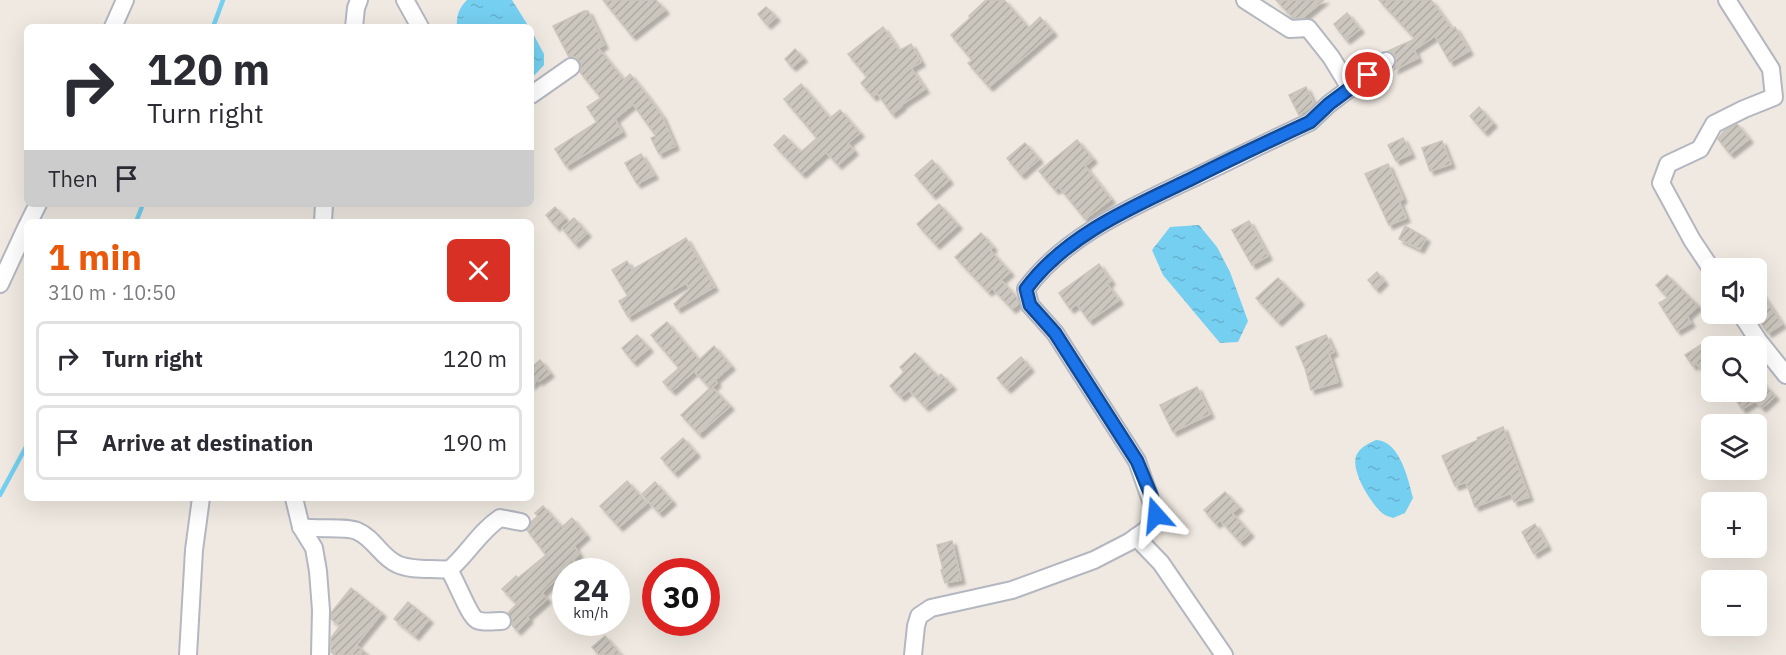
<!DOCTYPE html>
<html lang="en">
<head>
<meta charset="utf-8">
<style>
  :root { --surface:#fff; --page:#f7f7f7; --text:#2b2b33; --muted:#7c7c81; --line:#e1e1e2; --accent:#ea580c }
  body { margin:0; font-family:"IBM Plex Sans",sans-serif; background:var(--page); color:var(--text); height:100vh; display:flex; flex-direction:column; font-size:22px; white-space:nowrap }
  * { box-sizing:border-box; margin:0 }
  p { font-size:20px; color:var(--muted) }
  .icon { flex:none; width:33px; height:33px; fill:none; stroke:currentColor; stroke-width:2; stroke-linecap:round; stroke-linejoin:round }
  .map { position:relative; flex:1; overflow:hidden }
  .side { position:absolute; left:24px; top:219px; width:510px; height:282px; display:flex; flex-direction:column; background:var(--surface); border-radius:9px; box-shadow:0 6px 24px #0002 }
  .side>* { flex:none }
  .top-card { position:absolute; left:24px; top:24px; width:510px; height:183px; border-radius:9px; box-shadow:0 6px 24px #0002; background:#fff; color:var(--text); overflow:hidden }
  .fabs { position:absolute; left:1701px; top:258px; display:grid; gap:12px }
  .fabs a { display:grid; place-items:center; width:66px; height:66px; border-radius:9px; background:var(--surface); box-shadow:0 6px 24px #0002; font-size:30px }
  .speed { position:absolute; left:552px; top:558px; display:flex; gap:12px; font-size:30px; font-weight:700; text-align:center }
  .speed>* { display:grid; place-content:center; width:78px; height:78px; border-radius:50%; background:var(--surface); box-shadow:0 6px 24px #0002; line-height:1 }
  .speed small { font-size:15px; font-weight:400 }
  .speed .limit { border:9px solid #d22; background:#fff; color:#111 }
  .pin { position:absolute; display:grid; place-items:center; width:51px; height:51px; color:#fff; margin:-26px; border:3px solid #fff; border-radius:50%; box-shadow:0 2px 6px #0007 }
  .me { position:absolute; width:66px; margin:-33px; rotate:342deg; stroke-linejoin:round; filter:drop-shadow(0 0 4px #0008) }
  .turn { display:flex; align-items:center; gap:21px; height:126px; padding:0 24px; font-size:27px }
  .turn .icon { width:78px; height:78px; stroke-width:2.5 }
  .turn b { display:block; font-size:42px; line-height:51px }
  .then { display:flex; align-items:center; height:57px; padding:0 24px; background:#0003; gap:12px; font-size:22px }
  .round { display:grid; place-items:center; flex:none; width:63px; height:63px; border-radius:9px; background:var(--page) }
  .overview { display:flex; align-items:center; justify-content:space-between; height:102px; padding:0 24px }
  h1 { font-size:36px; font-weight:700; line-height:45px; color:var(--accent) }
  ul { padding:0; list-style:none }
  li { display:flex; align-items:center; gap:18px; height:75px; margin:0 12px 9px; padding:0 12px; border:3px solid var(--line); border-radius:9px }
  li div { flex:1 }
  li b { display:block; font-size:22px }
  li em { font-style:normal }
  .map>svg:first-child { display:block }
  .water { fill:url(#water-ripples) }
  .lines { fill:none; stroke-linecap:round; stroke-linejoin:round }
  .stream { stroke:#75cff0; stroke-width:4.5 }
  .building { fill:url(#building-hatch); stroke:#cbc5ba; stroke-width:1.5; filter:url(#shadow) }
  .street-casing { stroke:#b4b7c1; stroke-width:20 }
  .street { stroke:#fff; stroke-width:16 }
  .route-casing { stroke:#114b97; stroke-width:15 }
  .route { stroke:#1a73e8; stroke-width:10 }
</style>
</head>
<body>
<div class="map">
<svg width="1786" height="655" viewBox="0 0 1786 655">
  <defs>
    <pattern id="water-ripples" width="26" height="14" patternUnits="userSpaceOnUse" patternTransform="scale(1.5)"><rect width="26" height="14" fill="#75cff0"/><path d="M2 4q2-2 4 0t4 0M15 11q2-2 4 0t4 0" fill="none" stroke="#66b2ce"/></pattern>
    <pattern id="building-hatch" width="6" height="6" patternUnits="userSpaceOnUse" patternTransform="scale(1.5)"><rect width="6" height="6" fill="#cbc7bf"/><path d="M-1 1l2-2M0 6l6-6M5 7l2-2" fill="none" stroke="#afaba4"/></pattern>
    <filter id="shadow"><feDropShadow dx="4" dy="4" stdDeviation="1.5" flood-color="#0004"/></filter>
  </defs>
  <rect width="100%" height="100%" fill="#efe9e1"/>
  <g class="water">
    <path d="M467 0H512L529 27H457C456 16 459 8 467 0Z"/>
    <polygon points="531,30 544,54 544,65 531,79"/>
    <polygon points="1199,225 1217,247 1230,272 1248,321 1238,342 1220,343 1163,275 1152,250 1170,227"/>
    <path d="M1376 440C1400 441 1408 479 1413 498L1405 513 1393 518C1388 516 1383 515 1380 511 1370 501 1349 469 1357 454 1361 447 1369 443 1376 440Z"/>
  </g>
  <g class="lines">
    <g class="stream">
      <polyline points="213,27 223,0"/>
      <polyline points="136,222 143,204"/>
      <polyline points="0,495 27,445"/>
    </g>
  </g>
  <g class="building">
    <polygon points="603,0 656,0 665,10 632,36"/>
    <polygon points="986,0 1004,0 1029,28 1040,17 1053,32 989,87 968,63 972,60 951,35 970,18 969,16"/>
    <polygon points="1276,0 1324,0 1302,18 1293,18"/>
    <polygon points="1379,0 1431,0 1452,29 1455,27 1469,51 1450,62 1435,36 1414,50 1418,58 1394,70 1396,59 1394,54 1388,51 1415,39"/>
    <polygon points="766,7 776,17 767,25 758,14"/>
    <polygon points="584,11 588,11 604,45 598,48 624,80 630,74 646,94 662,116 675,146 659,154 651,138 656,136 633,104 615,119 622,132 566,166 555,149 597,122 587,107 601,98 580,72 581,66 579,61 575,57 569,57 553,26"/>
    <polygon points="1347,13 1360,29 1346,40 1334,24"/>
    <polygon points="883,27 899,51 911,44 921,62 911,68 925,89 901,105 902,106 892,114 877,93 873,97 861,83 867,77 848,54"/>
    <polygon points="795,49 803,58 792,67 785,59"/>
    <polygon points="801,84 830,118 840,110 860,133 848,143 854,151 838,165 826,152 802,174 774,145 784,135 801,152 817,138 784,99"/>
    <polygon points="1306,87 1314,104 1299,115 1289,95"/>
    <polygon points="1479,107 1493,123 1484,132 1470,116"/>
    <polygon points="1737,124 1749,139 1730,154 1718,139 1724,131"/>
    <polygon points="1403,138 1411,154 1396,161 1388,145"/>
    <polygon points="1077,140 1093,159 1085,166 1111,199 1085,219 1059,187 1055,190 1039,171"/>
    <polygon points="1442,141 1451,164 1430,171 1422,148"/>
    <polygon points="1025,143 1039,159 1021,175 1007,158"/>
    <polygon points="641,154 654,175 637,184 625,163"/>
    <polygon points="932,160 949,180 932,195 915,175"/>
    <polygon points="1388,164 1403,199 1399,201 1406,218 1389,225 1365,174"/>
    <polygon points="939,204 958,225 936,245 917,224"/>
    <polygon points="555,207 565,218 556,227 546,215"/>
    <polygon points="574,218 587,233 575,244 562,228"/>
    <polygon points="1249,221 1268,256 1252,265 1232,230"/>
    <polygon points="1405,226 1426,238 1420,249 1399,239"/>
    <polygon points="981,233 993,247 990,250 1010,272 1001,280 1018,299 1019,303 1012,309 992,288 988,292 955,257"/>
    <polygon points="686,238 714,287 677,309 674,304 690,289 686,283 628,317 619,301 628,296 612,270 627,261 632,270"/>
    <polygon points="1099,264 1111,281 1107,284 1119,300 1089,321 1077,304 1070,309 1059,293"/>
    <polygon points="1377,272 1384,281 1376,289 1368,280"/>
    <polygon points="1667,275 1698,306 1687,316 1691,323 1677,331 1659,303 1668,298 1656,285"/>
    <polygon points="1278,278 1300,301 1278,322 1256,298"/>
    <polygon points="1756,285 1782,324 1768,333 1756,316"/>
    <polygon points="667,322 699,360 714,346 731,366 715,380 717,383 712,387 730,406 699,434 681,415 710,388 694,371 672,391 663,382 679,368 651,335"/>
    <polygon points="637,335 649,348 633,362 622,348"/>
    <polygon points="1326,335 1334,352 1329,354 1338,382 1311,390 1305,368 1296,347"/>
    <polygon points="1702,344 1706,350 1712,346 1712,385 1696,363 1693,366 1685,355"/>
    <polygon points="915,353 938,377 941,374 952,386 925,407 909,390 901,397 890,386 904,372 900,367"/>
    <polygon points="1021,357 1030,368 1007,389 997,378"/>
    <polygon points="540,360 550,373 539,381 538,379 531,385 531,368"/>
    <polygon points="1756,376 1775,396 1762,408 1755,401 1742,409 1731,392 1756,392"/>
    <polygon points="1197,387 1210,414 1173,432 1160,405"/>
    <polygon points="1503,427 1529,497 1514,502 1511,493 1475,507 1466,482 1455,486 1442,456 1478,440 1477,438"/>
    <polygon points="683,438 696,453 674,473 661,458"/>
    <polygon points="627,481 647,503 619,527 600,506"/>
    <polygon points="655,482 672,501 659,513 642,494"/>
    <polygon points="1225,492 1239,507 1232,513 1250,533 1240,542 1220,520 1216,524 1204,510"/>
    <polygon points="543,506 562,527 572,518 586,535 574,546 579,554 573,560 574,561 542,593 547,599 527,617 529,619 517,631 512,625 512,620 508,613 517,604 502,589 516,576 518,578 546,555 527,530 531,522 538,516 535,513"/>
    <polygon points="1535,524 1547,546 1534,554 1522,532"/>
    <polygon points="952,541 961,580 945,583 941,570 943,569 937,545"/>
    <polygon points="351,588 382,613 356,645 368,655 335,655 331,652 331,638 340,626 331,619 331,613"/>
    <polygon points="408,602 429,619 415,636 394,619"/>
    <polygon points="605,636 621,655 599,655 592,647"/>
  </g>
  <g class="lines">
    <defs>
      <g id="street">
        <polyline points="405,0 420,27"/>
        <polyline points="1245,0 1290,29 1308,28 1331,57 1350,88"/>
        <polyline points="113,27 125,0"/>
        <polyline points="354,27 356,8 359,0"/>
        <polyline points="531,95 571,67"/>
        <polyline points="29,222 38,204"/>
        <polyline points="323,222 324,204"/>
        <polyline points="1712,270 1692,240 1661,183 1668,164 1700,149 1714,124 1744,109 1774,97 1771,69 1727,0"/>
        <polyline points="0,284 27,226"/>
        <polyline points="1741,314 1758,340 1786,375"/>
        <polyline points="294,498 301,527 314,548 318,571 321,610 320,655"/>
        <path d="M301 527C317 530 345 526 357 531 374 538 381 557 397 564 412 571 432 568 449 570 456 580 469 616 477 620 483 623 495 621 502 621"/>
        <polyline points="1136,537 1161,563 1224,655"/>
        <path d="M449 570C468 554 479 532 500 518L521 522"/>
        <polyline points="188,655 194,550 201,498"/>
        <path d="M913 655 916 626 919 616 931 608 1012 590 1094 560 1129 542 1146 530 1156 515 1137 461 1055 333 1030 305 1026 289C1065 236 1130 208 1189 180 1229 161 1269 141 1310 122L1329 104 1386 61"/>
      </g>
    </defs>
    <use href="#street" class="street-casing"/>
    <use href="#street" class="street"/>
  </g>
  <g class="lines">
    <defs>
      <path id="route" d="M1156 515 1151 495 1137 461 1055 333 1030 305 1026 289C1065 236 1130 208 1189 180 1229 160 1269 141 1310 122L1329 104 1368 75"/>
    </defs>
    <use href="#route" class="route-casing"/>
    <use href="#route" class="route"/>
  </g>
</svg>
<div class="fabs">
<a><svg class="icon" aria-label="sound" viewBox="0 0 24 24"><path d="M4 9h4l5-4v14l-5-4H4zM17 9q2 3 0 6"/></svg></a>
<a><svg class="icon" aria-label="search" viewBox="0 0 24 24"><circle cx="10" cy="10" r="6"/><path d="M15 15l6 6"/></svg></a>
<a><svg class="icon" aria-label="layers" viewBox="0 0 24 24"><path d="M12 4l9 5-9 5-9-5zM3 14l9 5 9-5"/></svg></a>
<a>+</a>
<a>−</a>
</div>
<div class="speed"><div>24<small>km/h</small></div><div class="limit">30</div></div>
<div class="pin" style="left:1368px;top:75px;background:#d93025"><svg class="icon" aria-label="arrive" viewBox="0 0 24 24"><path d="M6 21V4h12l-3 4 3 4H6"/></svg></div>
<svg class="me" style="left:1156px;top:515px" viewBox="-20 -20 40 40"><path d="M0-17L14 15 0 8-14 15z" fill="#1a73e8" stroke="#fff" stroke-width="4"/></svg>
<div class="top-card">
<div class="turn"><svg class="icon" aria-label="right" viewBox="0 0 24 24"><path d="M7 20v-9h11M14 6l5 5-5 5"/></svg><div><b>120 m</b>Turn right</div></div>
<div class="then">Then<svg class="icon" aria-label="arrive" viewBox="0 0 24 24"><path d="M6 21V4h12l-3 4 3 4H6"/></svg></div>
</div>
<section class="side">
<div class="overview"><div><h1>1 min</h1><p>310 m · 10:50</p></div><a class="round" style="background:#d93025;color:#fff"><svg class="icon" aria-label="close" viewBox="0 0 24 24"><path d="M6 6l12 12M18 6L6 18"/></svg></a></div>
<ul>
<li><svg class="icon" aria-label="right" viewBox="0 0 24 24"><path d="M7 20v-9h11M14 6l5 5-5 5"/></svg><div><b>Turn right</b></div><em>120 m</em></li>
<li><svg class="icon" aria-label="arrive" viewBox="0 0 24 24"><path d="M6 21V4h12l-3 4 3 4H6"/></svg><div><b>Arrive at destination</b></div><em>190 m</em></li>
</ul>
</section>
</div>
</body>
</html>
